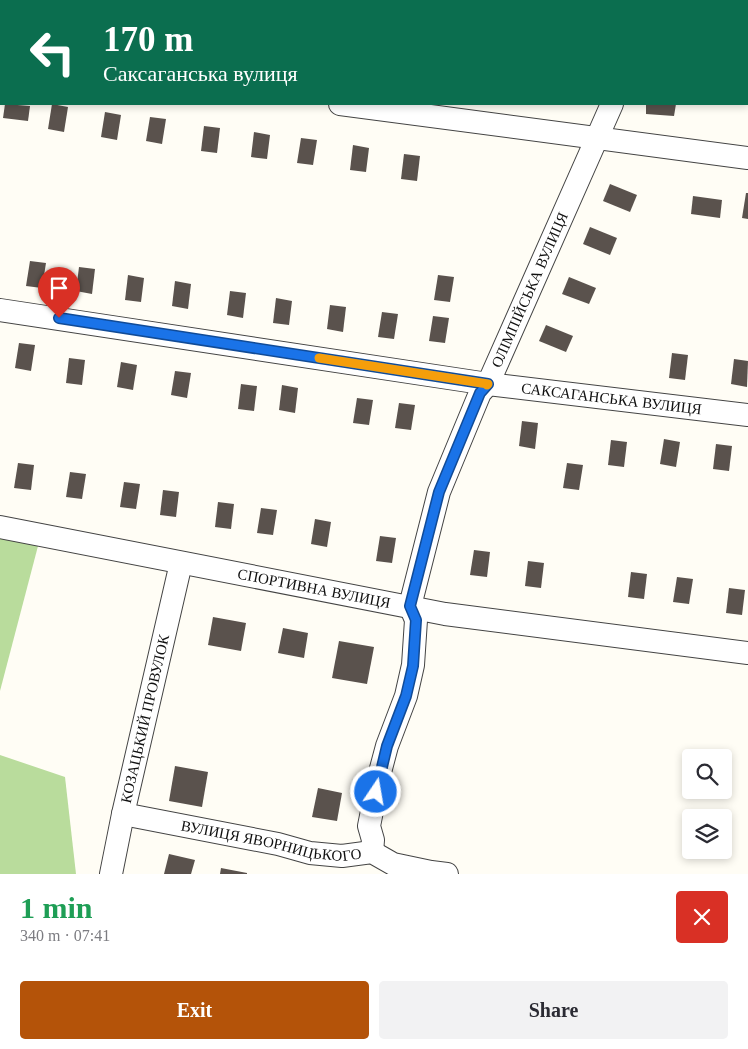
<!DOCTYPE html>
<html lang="en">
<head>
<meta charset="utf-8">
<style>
  :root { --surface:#fff; --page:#f2f2f3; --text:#2b2b33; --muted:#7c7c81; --accent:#b45309 }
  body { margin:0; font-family:Georgia,serif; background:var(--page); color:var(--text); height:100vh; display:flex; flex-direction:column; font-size:19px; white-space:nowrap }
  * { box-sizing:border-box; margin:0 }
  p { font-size:16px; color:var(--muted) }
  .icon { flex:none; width:28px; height:28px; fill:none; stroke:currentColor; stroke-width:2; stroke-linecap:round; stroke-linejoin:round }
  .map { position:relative; height:874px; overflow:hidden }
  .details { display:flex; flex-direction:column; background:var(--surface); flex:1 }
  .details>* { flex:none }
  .hud { position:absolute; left:0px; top:0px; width:749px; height:105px; box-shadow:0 2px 8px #0003; background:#0b6e4f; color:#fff; overflow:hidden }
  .tools { position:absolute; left:682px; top:749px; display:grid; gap:10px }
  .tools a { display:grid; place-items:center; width:50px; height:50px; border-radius:5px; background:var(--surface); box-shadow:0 2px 8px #0003; font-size:25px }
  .pin { position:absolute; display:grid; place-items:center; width:42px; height:42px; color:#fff; margin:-51px -21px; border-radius:50% 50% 50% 0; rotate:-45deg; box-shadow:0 0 5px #0007 }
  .pin .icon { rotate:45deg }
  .me { position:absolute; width:55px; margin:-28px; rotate:12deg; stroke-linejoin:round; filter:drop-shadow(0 0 4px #0008) }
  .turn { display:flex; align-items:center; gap:18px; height:105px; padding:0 20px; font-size:22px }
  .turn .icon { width:65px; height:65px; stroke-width:2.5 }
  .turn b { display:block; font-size:35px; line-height:42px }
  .round { display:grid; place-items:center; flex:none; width:52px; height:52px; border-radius:5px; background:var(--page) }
  .head { display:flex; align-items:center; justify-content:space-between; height:85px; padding:0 20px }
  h1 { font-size:30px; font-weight:800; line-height:38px; color:#1e9e55 }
  .primary-button { display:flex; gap:10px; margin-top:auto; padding:10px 20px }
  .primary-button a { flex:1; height:58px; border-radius:5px; background:var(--accent); color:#fff; font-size:20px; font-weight:800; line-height:58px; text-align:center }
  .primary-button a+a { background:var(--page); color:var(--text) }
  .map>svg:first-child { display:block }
  .forest { fill:#b9dc9c }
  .building { fill:#5a524d }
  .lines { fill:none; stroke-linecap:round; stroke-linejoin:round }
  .minor-casing { stroke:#444; stroke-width:24 }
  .minor { stroke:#fff; stroke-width:22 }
  .route-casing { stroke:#114b97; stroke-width:12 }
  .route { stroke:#1a73e8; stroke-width:9 }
  .slow { stroke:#f59e0b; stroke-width:9 }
  .labels { text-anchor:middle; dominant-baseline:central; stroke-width:5; stroke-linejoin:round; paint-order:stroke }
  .street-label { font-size:15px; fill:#111; stroke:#fff }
</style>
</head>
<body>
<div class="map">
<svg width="748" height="874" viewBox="0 0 748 874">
  <rect width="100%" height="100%" fill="#fffdf5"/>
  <g class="forest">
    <polygon points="0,537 38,546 0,691"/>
    <polygon points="0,755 65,777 76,874 0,874"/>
  </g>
  <g class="building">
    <polygon points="5,104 30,106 28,121 3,118"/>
    <polygon points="52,104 68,107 64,132 48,129"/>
    <polygon points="646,104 676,104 674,116 646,114"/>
    <polygon points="105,112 121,115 117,140 101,137"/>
    <polygon points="150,117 166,119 162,144 146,141"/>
    <polygon points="204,126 220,128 217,153 201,151"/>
    <polygon points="254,132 270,135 267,159 251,157"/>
    <polygon points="301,138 317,140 313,165 297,163"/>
    <polygon points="353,145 369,148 366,172 350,170"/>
    <polygon points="404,154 420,156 417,181 401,179"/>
    <polygon points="610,184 637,195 630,212 603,201"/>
    <polygon points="746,193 748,193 748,219 742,218"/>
    <polygon points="693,196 722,200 720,218 691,214"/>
    <polygon points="590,227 617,238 610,255 583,244"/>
    <polygon points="30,261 46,263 42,288 26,286"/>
    <polygon points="79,267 95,269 92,294 76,291"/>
    <polygon points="128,275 144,278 141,302 125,300"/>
    <polygon points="438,275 454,277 450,302 434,300"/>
    <polygon points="569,277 596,288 589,304 562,294"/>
    <polygon points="175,281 191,284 188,309 172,306"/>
    <polygon points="230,291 246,293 243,318 227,315"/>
    <polygon points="276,298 292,301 289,325 273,323"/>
    <polygon points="330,305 346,307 343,332 327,329"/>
    <polygon points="382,312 398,314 394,339 378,337"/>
    <polygon points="433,316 449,318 445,343 429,341"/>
    <polygon points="546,325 573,336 566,352 539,341"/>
    <polygon points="19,343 35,345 31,371 15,368"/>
    <polygon points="672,353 688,355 685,380 669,378"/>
    <polygon points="69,358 85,360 82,385 66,383"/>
    <polygon points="734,359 748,361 747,387 731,384"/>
    <polygon points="121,362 137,365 133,390 117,387"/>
    <polygon points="175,371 191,373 187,398 171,395"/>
    <polygon points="241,384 257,386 254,411 238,409"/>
    <polygon points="282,385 298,388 295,413 279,410"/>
    <polygon points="357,398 373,400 369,425 353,423"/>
    <polygon points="399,403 415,405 411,430 395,428"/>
    <polygon points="522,421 538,423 535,449 519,446"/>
    <polygon points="664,439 680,442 676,467 660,464"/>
    <polygon points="611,440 627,442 624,467 608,465"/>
    <polygon points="716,444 732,446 729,471 713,469"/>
    <polygon points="18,463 34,465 31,490 14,488"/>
    <polygon points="567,463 583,465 579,490 563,488"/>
    <polygon points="70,472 86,474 82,499 66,497"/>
    <polygon points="124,482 140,484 136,509 120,507"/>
    <polygon points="163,490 179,492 176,517 160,515"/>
    <polygon points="218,502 234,504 231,529 215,527"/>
    <polygon points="261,508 277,510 273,535 257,533"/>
    <polygon points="315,519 331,522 327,547 311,544"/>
    <polygon points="380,536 396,538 392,563 376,561"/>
    <polygon points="474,550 490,552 487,577 470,575"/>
    <polygon points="528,561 544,563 541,588 525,586"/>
    <polygon points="631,572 647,574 644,599 628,597"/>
    <polygon points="677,577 693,579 689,604 673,602"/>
    <polygon points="729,588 745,590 742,615 726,613"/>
    <polygon points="213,617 246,623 241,651 208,645"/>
    <polygon points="283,628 308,633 304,658 278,653"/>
    <polygon points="339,641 374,647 367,684 332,678"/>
    <polygon points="175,766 208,772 202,807 169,801"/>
    <polygon points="318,788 342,793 337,821 312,817"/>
    <polygon points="169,854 195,860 191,874 164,874"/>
    <polygon points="221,868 247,873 247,874 220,874"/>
  </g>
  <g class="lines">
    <defs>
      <g id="minor">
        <polyline points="218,1 218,0"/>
        <polyline points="657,1 657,0"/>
        <polyline points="0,57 1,58"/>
        <polyline points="340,104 748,158"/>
        <path id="s1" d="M0 310 488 384 748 415"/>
        <path id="s2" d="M0 527 445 614 748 653"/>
        <path id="s3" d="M123 814 278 844 310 853 342 856 372 852 393 864 431 872 447 874"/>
        <path id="s4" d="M372 852 373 840 369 826 379 776 387 746 406 696 413 665 416 620 410 606 439 492 480 393 488 384 612 104"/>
        <path id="s5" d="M111 874 123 814 181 563"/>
      </g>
    </defs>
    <use href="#minor" class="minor-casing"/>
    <use href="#minor" class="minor"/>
  </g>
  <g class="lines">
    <defs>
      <polyline id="route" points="59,318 488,384 480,393 439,492 410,606 416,620 413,666 406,696 387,746 376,792"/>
    </defs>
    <use href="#route" class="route-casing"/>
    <use href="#route" class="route"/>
    <polyline class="slow" points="319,358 488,384 487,385"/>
  </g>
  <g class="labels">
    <g class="street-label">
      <text stroke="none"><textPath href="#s4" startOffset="594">ОЛІМПІЙСЬКА ВУЛИЦЯ</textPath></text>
      <text stroke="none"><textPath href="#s1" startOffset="618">САКСАГАНСЬКА ВУЛИЦЯ</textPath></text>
      <text stroke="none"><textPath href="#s2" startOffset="320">СПОРТИВНА ВУЛИЦЯ</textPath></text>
      <text stroke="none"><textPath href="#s5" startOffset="159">КОЗАЦЬКИЙ ПРОВУЛОК</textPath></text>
      <text stroke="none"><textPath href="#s3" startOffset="151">ВУЛИЦЯ ЯВОРНИЦЬКОГО</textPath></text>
    </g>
  </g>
</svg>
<div class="tools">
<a><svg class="icon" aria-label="search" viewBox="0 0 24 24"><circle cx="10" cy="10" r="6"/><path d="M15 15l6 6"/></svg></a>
<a><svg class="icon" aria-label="layers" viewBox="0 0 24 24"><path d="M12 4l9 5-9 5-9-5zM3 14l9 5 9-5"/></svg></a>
</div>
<div class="pin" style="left:59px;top:318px;background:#d93025"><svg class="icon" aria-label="arrive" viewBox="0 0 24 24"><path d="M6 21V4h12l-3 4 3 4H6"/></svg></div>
<svg class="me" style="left:376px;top:792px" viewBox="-20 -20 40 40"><circle r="17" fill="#1a73e8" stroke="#fff" stroke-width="3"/><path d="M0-11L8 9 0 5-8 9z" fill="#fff"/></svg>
<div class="hud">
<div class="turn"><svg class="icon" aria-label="left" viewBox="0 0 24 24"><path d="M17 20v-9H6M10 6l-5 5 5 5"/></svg><div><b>170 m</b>Саксаганська вулиця</div></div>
</div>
</div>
<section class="details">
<div class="head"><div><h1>1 min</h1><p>340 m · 07:41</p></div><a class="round" style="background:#d93025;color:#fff"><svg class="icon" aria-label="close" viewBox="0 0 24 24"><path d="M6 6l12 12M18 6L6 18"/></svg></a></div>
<div class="primary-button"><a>Exit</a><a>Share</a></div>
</section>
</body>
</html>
